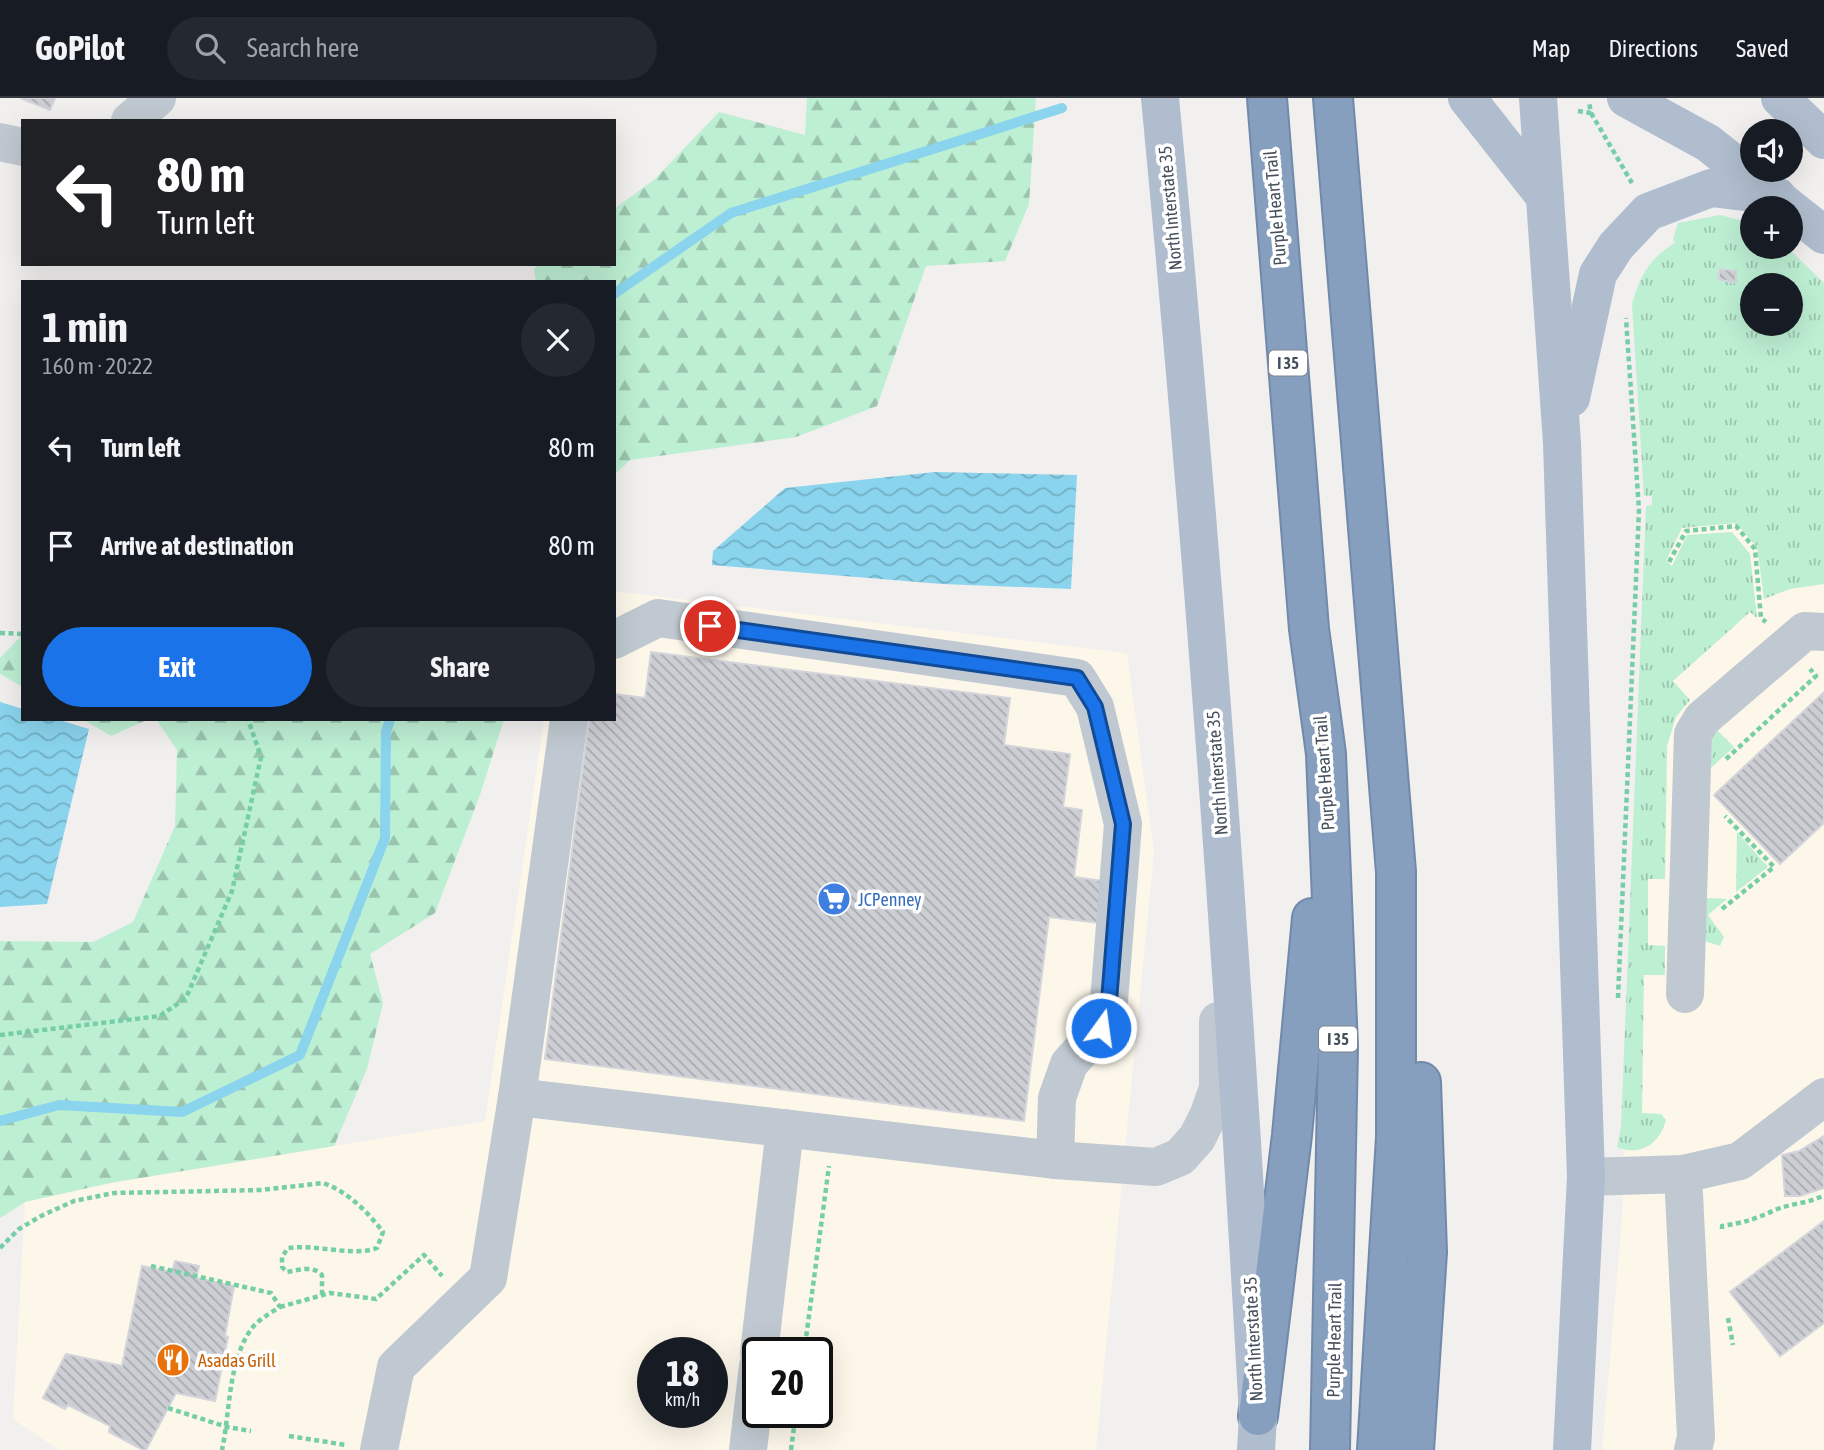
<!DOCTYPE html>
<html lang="en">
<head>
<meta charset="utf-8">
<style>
  :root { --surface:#171b24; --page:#242831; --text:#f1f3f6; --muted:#9ea1a6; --line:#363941; --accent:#1a73e8 }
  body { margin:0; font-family:"Asap Condensed",sans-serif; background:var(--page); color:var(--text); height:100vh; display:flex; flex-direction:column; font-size:26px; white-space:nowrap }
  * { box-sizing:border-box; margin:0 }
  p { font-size:23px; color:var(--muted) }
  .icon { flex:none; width:38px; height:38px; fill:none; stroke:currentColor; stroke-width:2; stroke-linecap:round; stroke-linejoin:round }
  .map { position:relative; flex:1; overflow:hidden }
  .panel { position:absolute; left:21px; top:182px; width:595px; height:441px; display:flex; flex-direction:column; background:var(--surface); border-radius:0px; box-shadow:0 7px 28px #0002 }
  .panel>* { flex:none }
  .hud { position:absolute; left:21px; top:21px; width:595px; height:147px; border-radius:0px; box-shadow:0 7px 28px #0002; background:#202124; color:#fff; overflow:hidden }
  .tools { position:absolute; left:1740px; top:21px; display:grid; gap:14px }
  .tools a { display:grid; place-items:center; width:63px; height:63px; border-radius:50%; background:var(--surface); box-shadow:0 7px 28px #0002; font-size:35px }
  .speed { position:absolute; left:637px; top:1239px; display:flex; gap:14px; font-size:35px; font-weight:700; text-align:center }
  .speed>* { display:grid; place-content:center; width:91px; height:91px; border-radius:50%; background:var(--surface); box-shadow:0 7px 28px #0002; line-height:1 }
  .speed small { font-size:18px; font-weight:400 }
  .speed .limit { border:4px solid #111; border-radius:10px; background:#fff; color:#111 }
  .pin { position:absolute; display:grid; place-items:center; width:60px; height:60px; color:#fff; margin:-30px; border:4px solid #fff; border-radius:50%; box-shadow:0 2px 7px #0007 }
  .me { position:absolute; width:77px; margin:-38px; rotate:14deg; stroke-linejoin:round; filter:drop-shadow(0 0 5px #0008) }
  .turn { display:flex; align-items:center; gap:24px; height:147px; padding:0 21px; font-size:32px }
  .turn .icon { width:91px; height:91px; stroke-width:2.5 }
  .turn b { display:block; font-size:49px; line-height:60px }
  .round { display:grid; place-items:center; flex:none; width:74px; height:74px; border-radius:37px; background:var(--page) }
  .headline { display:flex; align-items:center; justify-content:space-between; height:119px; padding:0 21px }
  h1 { font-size:42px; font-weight:700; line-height:52px }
  .button { display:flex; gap:14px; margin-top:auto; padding:14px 21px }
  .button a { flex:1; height:80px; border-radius:42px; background:var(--accent); color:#fff; font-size:28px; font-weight:700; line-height:80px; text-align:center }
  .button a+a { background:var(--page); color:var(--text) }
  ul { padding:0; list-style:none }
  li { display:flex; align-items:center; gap:21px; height:98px; padding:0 21px }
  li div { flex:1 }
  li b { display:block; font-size:26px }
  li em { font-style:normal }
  header { display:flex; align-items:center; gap:42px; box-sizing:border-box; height:98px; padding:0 35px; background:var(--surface); border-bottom:2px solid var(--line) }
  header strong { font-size:33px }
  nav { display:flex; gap:38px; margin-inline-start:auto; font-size:24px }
  .search { width:490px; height:63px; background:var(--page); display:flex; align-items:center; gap:18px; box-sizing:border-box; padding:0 24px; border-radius:38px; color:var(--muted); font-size:26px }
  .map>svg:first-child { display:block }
  .commercial { fill:#fcf7e9; fill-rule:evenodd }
  .grass { fill:url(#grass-tufts); fill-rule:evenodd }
  .forest { fill:url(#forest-firs) }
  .water { fill:url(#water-waves) }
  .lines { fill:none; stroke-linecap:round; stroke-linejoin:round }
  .stream { stroke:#8ad4ed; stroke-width:10 }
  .building { fill:url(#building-back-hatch); stroke:#d3d5db; stroke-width:2 }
  .highway-casing { stroke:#728aaa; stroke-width:42 }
  .path { stroke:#75cea6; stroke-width:4.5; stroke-dasharray:5 3.5; stroke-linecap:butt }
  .minor { stroke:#c0c9d1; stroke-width:38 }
  .major { stroke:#afbdce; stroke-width:38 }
  .highway { stroke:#869fbe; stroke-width:38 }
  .route-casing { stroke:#114b97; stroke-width:18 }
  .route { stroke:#1a73e8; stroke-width:12 }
  .labels { text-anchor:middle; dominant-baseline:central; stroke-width:7; stroke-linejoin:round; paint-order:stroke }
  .shield { fill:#fff; stroke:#7e858e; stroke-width:2 }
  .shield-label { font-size:16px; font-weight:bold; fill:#47515d }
  .street-label { font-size:18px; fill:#47515d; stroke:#fff }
  .shop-label { font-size:18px; fill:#366cbe; stroke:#fff; text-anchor:start }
  .food-label { font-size:18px; fill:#c56008; stroke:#fff; text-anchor:start }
</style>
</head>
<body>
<header>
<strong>GoPilot</strong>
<div class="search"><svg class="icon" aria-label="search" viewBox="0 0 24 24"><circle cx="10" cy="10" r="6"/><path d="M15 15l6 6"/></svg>Search here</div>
<nav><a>Map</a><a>Directions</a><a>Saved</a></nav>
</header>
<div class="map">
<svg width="1824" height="1352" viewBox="0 0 1824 1352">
  <defs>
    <pattern id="grass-tufts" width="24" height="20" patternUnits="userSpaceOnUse" patternTransform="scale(1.75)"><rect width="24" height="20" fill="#bdefd3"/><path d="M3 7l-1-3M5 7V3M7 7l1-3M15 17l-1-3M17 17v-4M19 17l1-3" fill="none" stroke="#9bc4ae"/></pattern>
    <pattern id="forest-firs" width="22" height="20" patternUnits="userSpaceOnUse" patternTransform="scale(1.75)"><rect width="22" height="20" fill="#bdefd3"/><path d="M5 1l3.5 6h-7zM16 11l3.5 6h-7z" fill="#9bc4ae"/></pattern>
    <pattern id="water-waves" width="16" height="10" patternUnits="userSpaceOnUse" patternTransform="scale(1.75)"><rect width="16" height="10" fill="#8ad4ed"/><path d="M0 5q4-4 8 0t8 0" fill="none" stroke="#73aec3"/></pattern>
    <pattern id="building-back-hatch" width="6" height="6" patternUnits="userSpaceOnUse" patternTransform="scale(1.75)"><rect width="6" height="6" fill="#ccced4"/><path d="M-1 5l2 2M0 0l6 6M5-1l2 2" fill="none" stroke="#a7aaaf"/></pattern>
  </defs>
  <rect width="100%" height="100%" fill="#f2efef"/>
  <g class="commercial">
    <polygon points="1681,420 1744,422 1824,453 1824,1352 1602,1352 1622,1121 1632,827 1662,455"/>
    <path d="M614 493 1127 555 1154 754 1096 1352H59L13 1321 25 1104 110 1085 485 1023 544 621H614ZM653 1255H712V1314H653ZM758 1255H817V1314H758Z"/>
  </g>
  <g class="grass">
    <path d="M1720 117 1752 125V149H1787L1824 185V486L1790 491 1764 501 1757 449 1736 425 1682 430 1666 463 1672 468 1687 437 1732 434 1750 456 1757 520 1750 514 1673 583 1690 602 1676 619 1667 648 1665 781H1648V847L1665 848V877H1644L1642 1015 1661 1016 1666 1022C1660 1045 1641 1059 1617 1049L1621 1029 1646 408 1652 407V398H1644L1632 206C1640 177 1650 160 1675 145L1673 141 1678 125ZM1752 187H1790V226H1752Z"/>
    <polygon points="1716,631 1734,649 1704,676 1705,650"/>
    <polygon points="1737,734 1768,769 1736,794"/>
    <polygon points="1707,800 1727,801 1708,817 1724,839 1720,848 1707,844 1703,840"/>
  </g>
  <g class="forest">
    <polygon points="807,0 1036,0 1029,106 1005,163 926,168 877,308 796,339 630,362 614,377 614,184 536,184 534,171 540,166 614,166 614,111 655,81 719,14 805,37"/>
    <polygon points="23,536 23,589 0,576 0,560"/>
    <polygon points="82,621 149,621 111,638"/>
    <polygon points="156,621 504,621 480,697 435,815 370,856 383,905 367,971 334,1048 110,1085 25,1104 0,1120 0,843 93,844 133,824 175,728 177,652"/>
  </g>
  <g class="water">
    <polygon points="935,374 1077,377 1071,491 942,486 712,467 713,453 785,390"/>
    <polygon points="0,604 23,611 23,621 56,621 89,631 47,806 0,809"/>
  </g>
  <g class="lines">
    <g class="stream">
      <polyline points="614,196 731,115 1062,10"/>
      <polyline points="0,1023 59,1007 182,1014 300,957 385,740 386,634 390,621"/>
    </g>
  </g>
  <g class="building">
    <polygon points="20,0 55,0 50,12"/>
    <polygon points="1720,171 1737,173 1735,185 1718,181"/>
    <polygon points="651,554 1010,600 1004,647 1070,656 1063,709 1082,712 1074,779 1104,783 1099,825 1049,819 1024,1023 545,961 589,621 614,621 614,596 645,600"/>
    <polygon points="1824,594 1824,725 1780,766 1714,697"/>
    <polygon points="1824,1038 1824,1090 1800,1098 1785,1098 1782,1057 1799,1053"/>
    <polygon points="1824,1123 1824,1225 1780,1258 1730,1194"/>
    <polygon points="175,1163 199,1168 196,1180 234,1188 225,1238 228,1239 215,1303 176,1295 146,1352 143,1352 109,1334 110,1328 68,1307 65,1311 43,1300 66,1256 122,1268 142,1168 172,1174"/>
  </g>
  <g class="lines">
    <defs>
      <g id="highway">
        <polyline points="1267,0 1309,531 1326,656 1338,949 1330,1352"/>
        <polyline points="1333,0 1396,774 1396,1039 1377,1352"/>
        <polyline points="1258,1318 1292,1037 1312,820"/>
        <polyline points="1414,1352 1427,1154 1421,984"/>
      </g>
    </defs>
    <use href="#highway" class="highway-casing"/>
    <g class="path">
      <polyline points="1578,13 1591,15 1589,4"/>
      <polyline points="1591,15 1632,85"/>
      <polyline points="1669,464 1686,433 1736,428 1755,451 1761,520 1766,524"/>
      <polyline points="0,535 23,536"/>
      <polyline points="1726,661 1816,578 1810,571"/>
      <polyline points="1722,811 1774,769 1725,718"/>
      <polyline points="1618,900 1639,412 1626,220"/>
      <polyline points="0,937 160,918 186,900 232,793 261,659 248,621"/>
      <path d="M1722 1131V1128C1746 1124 1753 1122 1775 1112 1791 1105 1808 1106 1824 1097"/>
      <path d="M0 1150 19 1131 41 1118 74 1103 114 1095 261 1092 323 1085C347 1093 368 1114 383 1134L377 1150C353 1159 317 1146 288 1150L282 1159V1169L287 1174C299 1172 313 1167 322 1177V1197"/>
      <path d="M151 1168 271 1195 280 1209C269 1216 257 1222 250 1233 228 1265 230 1315 222 1352"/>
      <polyline points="280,1209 330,1195 376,1201 424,1157 442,1178"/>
      <polyline points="1728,1220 1733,1247"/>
      <polyline points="804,1255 829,1068"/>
      <polyline points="168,1310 227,1329 251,1333"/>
      <polyline points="289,1338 346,1347"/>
      <polyline points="791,1352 796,1314"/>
    </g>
    <g class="minor">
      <polyline points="130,23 157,0"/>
      <polyline points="0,44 23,49"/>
      <polyline points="614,542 658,520 1077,580 1095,609 1123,726 1109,903 1101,930 1069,966 1057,1000 1055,1062"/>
      <polyline points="1685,896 1693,636 1702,621 1805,533 1824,534"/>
      <polyline points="517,999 569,621"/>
      <polyline points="1683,1076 1696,1339 1693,1352"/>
      <polyline points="1586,1079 1683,1076 1740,1063 1824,999"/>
      <polyline points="759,1255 785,1030"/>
      <polyline points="379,1352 396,1269 488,1180 517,999 1055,1062 1156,1069 1180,1059 1197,1040 1209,1016 1218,990 1218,923"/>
      <polyline points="748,1352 758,1268"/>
    </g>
    <g class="major">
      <path d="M1160 0C1202 439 1234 878 1258 1318L1256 1352"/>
      <polyline points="1467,0 1545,99"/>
      <polyline points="1538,0 1562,345 1586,1079 1572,1352"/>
      <polyline points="1626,0 1708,45 1824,137"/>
      <polyline points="1780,0 1824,42"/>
      <polyline points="1571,300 1598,176 1616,148 1648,114 1711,90 1777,98"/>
    </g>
    <use href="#highway" class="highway"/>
  </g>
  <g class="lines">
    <defs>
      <polyline id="route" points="710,528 1077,580 1095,609 1123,726 1109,903 1101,930"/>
    </defs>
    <use href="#route" class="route-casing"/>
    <use href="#route" class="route"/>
  </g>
  <defs>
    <symbol id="supermarket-disc" viewBox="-11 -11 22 22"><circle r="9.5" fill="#3f7fe0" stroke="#fff"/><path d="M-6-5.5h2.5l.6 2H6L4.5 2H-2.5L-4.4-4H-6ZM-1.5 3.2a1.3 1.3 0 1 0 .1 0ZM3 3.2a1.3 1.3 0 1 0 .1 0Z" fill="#fff"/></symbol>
    <symbol id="restaurant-disc" viewBox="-11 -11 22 22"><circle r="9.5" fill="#e8710a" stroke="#fff"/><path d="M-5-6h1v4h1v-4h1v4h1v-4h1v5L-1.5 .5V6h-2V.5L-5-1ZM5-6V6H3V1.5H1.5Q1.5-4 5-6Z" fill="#fff"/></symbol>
  </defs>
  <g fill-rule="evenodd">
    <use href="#supermarket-disc" x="815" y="782" width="38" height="38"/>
    <use href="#restaurant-disc" x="154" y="1243" width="38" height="38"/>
  </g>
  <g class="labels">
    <g class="shield">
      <rect x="1269" y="252.5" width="38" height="25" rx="5"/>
      <rect x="1319" y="928.5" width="38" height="25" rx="5"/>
    </g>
    <g class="shield-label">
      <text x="1288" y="265">I 35</text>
      <text x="1338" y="941">I 35</text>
    </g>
    <g class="street-label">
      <text transform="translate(1170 110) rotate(-95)">North Interstate 35</text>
      <text transform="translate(1275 110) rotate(-95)">Purple Heart Trail</text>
      <text transform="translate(1217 675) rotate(-94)">North Interstate 35</text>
      <text transform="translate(1324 675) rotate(-94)">Purple Heart Trail</text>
      <text transform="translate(1253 1241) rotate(-93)">North Interstate 35</text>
      <text transform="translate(1334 1242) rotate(-89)">Purple Heart Trail</text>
    </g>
    <g class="shop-label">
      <text x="858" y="801">JCPenney</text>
    </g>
    <g class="food-label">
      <text x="198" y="1262">Asadas Grill</text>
    </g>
  </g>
</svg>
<div class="tools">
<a><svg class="icon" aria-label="sound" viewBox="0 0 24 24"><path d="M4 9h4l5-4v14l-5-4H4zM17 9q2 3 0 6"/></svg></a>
<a>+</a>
<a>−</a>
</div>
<div class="speed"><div>18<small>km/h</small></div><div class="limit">20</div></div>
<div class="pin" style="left:710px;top:528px;background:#d93025"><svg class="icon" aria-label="arrive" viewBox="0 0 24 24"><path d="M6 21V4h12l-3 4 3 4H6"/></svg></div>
<svg class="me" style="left:1101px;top:930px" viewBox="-20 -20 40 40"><circle r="17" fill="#1a73e8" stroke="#fff" stroke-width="3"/><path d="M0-11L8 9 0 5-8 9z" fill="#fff"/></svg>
<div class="hud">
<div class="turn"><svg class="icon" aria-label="left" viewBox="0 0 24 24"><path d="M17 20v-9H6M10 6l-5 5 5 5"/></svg><div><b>80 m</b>Turn left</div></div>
</div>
<section class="panel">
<div class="headline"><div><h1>1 min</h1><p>160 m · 20:22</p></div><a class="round"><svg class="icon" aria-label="close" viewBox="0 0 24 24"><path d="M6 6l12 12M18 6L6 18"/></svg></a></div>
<ul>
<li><svg class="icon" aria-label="left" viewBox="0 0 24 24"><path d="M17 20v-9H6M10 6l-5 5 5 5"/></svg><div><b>Turn left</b></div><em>80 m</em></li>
<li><svg class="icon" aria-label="arrive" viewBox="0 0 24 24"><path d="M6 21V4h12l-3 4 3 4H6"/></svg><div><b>Arrive at destination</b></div><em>80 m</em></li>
</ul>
<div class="button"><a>Exit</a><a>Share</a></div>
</section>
</div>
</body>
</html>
